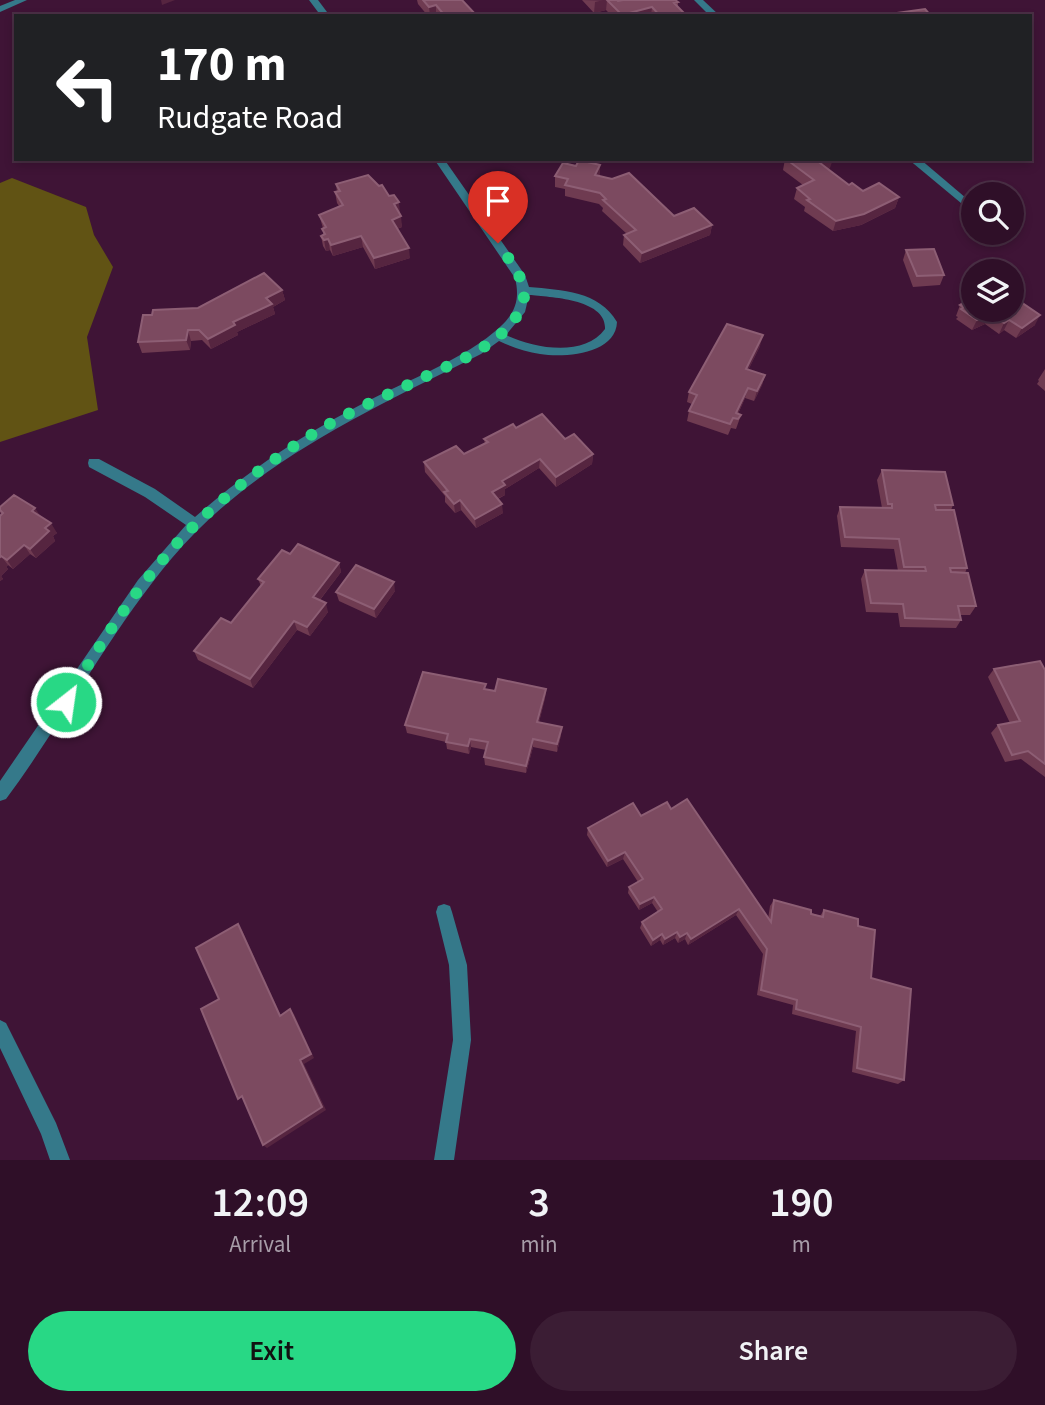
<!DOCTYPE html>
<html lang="en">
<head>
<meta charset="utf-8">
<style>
  :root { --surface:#2f0f28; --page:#3b1d34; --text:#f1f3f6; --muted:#a79ca8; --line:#4a2f45; --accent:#28d885 }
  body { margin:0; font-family:"Source Sans 3",sans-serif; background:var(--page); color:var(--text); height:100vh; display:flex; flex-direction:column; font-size:26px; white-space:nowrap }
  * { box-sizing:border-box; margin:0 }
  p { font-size:23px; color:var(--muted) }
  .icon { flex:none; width:38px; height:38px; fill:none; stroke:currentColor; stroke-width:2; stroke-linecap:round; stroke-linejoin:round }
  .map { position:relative; height:1160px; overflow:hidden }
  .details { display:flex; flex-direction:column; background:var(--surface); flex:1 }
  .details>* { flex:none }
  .banner { position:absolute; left:14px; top:14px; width:1018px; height:147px; border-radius:0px; box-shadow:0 4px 10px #0003,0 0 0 2px var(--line); background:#202124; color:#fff; overflow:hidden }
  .controls { position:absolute; left:961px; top:182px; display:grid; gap:14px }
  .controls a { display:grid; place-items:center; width:63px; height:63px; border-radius:50%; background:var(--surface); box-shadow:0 4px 10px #0003,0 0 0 2px var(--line); font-size:35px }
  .pin { position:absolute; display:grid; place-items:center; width:60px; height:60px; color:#fff; margin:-72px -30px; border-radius:50% 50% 50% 0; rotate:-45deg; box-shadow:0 0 7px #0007 }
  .pin .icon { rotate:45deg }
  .me { position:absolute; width:77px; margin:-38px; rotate:30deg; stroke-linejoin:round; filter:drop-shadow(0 0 5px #0008) }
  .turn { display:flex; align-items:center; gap:24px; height:147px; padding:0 28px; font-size:32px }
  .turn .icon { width:91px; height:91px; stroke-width:2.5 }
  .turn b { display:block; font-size:49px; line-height:60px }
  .eta { display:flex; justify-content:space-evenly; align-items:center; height:119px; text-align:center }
  .eta b { font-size:42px; font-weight:600; line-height:49px }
  .primary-button { display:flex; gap:14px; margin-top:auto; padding:14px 28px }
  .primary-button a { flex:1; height:80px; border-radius:42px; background:var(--accent); color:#111; font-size:28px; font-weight:600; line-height:80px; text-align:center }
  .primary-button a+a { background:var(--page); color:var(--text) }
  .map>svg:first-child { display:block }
  .forest { fill:#615314 }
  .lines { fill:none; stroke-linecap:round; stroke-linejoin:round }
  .street { fill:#35798a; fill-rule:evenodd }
  .wall { fill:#6f3b51 }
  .shaded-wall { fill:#562540 }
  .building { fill:#7c4a60; stroke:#8d5e74; stroke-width:2 }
  .route { stroke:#28d885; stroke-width:12; stroke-dasharray:0 21.6 }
</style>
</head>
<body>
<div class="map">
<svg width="1045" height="1160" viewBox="0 0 1045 1160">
  <rect width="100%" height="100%" fill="#3f1436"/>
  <polygon class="forest" points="12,178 86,207 94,235 113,267 87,337 98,410 0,442 0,183"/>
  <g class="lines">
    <g class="street">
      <polygon points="15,0 27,0 0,12 0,6"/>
      <polygon points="309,0 318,0 330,16 321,16"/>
      <polygon points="694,0 703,0 720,16 710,16"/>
      <path d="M434 159H444L525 275 529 287C562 290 599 291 617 322 616 354 565 358 540 354 526 352 512 347 499 341L481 354C372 409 253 462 172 558 109 633 64 721 6 799L0 801V781L138 580 186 525 145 497 89 467 88 463 89 459H99L155 489 195 517C246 472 302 435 362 404 405 381 466 359 501 326 516 312 520 298 515 278ZM529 295C550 297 607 299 605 329 584 358 533 348 506 335L525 312Z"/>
      <polygon points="908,159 920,159 973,204 973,213"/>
      <polygon points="444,904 450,906 452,912 467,965 471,1040 454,1160 434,1160 453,1040 449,965 436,912 438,906"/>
      <polygon points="0,1020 6,1023 56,1123 70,1160 50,1160 41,1134 0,1048"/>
    </g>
  </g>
  <g class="wall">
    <polygon points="417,0 462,0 477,16 428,16 418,4"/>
    <polygon points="582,0 678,2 678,7 683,16 612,16 606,10 594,13"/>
    <polygon points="785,159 830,168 828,169 849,185 863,191 899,197 895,208 861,225 833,231 804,211 805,207 794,199 797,188 803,185 783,170"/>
    <polygon points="555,176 600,176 674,216 712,225 710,235 640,263 623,245 624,235 627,234 602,211 603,208 599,204 565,196 565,189 555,187"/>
    <polygon points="336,184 389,196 400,213 399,213 402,227 397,229 410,258 375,269 363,247 333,256 330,250 326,251 323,246 321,236 323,235 323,228 319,215 339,206 337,203 335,192 337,192"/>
    <polygon points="906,250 944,275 940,285 913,287 903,260"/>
    <polygon points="973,284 973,310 1035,325 1016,338 1004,330 999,334 985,324 972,330 956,319 958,317 956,316 960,305 969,300 965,297 970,287"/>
    <polygon points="282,290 285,300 273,307 275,314 237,332 238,335 211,349 202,340 191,341 190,350 142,353 138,342 152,315 198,308"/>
    <polygon points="760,346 748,370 765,375 762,385 754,401 745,398 738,414 741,415 736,429 731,428 728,435 687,421 689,411 692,404 687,402 689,392"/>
    <polygon points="1045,369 1045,391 1037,384 1039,381 1038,380"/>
    <polygon points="516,428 565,439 593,454 592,464 556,487 539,468 505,489 505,495 498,499 503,513 476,528 461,510 455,513 445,502 445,496 425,472 424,462 464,454 485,444 484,439"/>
    <polygon points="882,470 953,505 951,510 967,568 965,573 976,606 970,615 960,615 961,620 956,628 900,627 898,613 866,612 861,579 865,570 898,571 894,549 841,547 837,516 840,507 882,508 877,480"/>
    <polygon points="0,507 40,516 57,533 53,536 55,541 36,558 30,554 13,569 8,565 6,567 8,569 1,576 3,579 0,581 0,516 1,514 0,512"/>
    <polygon points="290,554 339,563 341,572 320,600 328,612 310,636 297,630 253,688 198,660 194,651 231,623 261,586 258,579"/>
    <polygon points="395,591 376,618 339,601 336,592"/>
    <polygon points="994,669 1045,670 1045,777 1021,759 1005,762 991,733 998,725 1010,723 988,677"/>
    <polygon points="486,689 495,691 546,689 545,698 539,722 561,735 557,752 533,747 526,773 485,765 484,757 486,750 471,747 469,754 447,749 446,742 407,733 405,725"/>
    <polygon points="671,809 768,919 770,906 774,900 820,916 824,910 858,926 871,978 904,1080 898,1084 852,1072 856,1031 792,1014 793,1005 757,995 763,954 736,915 688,945 685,939 678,943 675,938 663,945 660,940 651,946 640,928 642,922 658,912 652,903 639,910 628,893 629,887 638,882 623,859 607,867 587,835 588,828"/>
  </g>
  <g class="shaded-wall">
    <polygon points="161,0 175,0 162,5"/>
    <polygon points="604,0 607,0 606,10 594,13 595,2"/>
    <polygon points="436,5 436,16 430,16 429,7"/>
    <polygon points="652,7 651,16 621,16 622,15"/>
    <polygon points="683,12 683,16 670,16"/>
    <polygon points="829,159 833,159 830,168 818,174 820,163"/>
    <polygon points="600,165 600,176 595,175"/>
    <polygon points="899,197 895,208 861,225 833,231 836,221"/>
    <polygon points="399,202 400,213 395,215 394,204"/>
    <polygon points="401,216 402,227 393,230 392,220"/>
    <polygon points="712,225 710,235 640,263 642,253"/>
    <polygon points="361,236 363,247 333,256 331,245"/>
    <polygon points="328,239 330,250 326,251 324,240"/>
    <polygon points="409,248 410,258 375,269 374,258"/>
    <polygon points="282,290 285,300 273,307 275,314 237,332 238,335 211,349 208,339 233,322 266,298"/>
    <polygon points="990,314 985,324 972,330 977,320"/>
    <polygon points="1040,315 1035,325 1016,338 1022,328"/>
    <polygon points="1009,320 1004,330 999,334 1004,323"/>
    <polygon points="188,330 191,341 190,350 186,340"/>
    <polygon points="763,335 760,346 744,379 746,369"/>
    <polygon points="765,375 762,385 754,401 757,391"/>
    <polygon points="748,388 745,398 736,418 736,413"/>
    <polygon points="593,454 592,464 556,487 556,477"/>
    <polygon points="540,459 539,468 505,489 505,495 492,501 492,492 502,481"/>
    <polygon points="460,500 461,510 455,513 454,504"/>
    <polygon points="502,504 503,513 476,528 475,519"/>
    <polygon points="35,508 41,517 32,511"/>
    <polygon points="51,523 57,533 53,536 55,541 36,558 30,549 45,528"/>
    <polygon points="24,545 30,554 13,569 7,560"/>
    <polygon points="1,556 8,565 6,567 8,569 1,576 3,579 0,581 0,557"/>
    <polygon points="339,563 341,572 315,606 313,597"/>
    <polygon points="394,582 395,591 376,618 374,609"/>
    <polygon points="326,603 328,612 310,636 307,627"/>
    <polygon points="294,621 297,630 253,688 250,679"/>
    <polygon points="546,689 545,698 537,730 537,722"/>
    <polygon points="562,727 561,735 557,752 557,744"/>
    <polygon points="470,739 471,747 469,754 468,746"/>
    <polygon points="533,739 533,747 526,773 526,766"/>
    <polygon points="625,852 623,859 607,867 608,861"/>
    <polygon points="654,897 652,903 639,910 640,904"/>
    <polygon points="739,909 736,915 688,945 691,939"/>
    <polygon points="238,924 242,930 283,1020 280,1016"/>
    <polygon points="677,932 675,938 663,945 665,939"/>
    <polygon points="687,933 685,939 678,943 680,937"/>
    <polygon points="662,934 660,940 651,946 653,940"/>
    <polygon points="290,1009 294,1014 314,1058 304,1064 326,1110 267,1148 263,1145 300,1060"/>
  </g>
  <g class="building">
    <polygon points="423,0 462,0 477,16 445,16 436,5 429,7"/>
    <polygon points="607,0 617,0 618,1 623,0 675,0 678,2 674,3 683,12 670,16 660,16 652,7 622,15"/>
    <polygon points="925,9 931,16 900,16 897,13"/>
    <polygon points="114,13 119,16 107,16"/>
    <polygon points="786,159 829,159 820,163 849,185 852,183 863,191 879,183 899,197 864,214 836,221 807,200 810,199 797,188 814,180"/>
    <polygon points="579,160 600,165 595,175 612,179 629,173 674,216 694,208 712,225 642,253 624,235 636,230 603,200 606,199 600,193 565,185 568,179 555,176 563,163 576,166"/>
    <polygon points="368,175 379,186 382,185 389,196 394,195 399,202 394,204 401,216 392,220 409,248 374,258 361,236 331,245 328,239 324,240 321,236 325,234 322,229 326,227 319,215 343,205 335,192 340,191 336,184"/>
    <polygon points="934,249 944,275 917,276 906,250"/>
    <polygon points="264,273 282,290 266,298 272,304 233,322 235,325 208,339 199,330 188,330 186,340 138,342 143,315 152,315 153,310 198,308"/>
    <polygon points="1012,296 1040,315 1022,328 1009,320 1004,323 990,314 977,320 961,309 964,307 960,305 973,297 973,310 1012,310"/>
    <polygon points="727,324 763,335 746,369 765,375 757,391 748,388 736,413 741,415 738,419 733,418 730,424 689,411 697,395 689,392"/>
    <polygon points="542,414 565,439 574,434 593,454 556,477 540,459 502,481 505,485 492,492 502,504 475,519 460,500 454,504 444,492 448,491 424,462 456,446 464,454 488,442 484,439 513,424 516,428"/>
    <polygon points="882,470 945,472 953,505 935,505 936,510 954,510 967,568 950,568 951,572 968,573 976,606 958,606 961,620 905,618 903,604 871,603 865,570 926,571 925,567 904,567 899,539 845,537 840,507 892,508 892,504 888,504"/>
    <polygon points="14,495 35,508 32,511 51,523 45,528 49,531 30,549 24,545 7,560 1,556 0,557 0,516 3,513 0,510 0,507"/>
    <polygon points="298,544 339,563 313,597 326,603 307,627 294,621 250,679 194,651 221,618 231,623 264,582 258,579 282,550 290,554"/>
    <polygon points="356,565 394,582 374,609 336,592"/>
    <polygon points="1040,661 1045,670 1045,764 1028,751 1012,755 998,725 1020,721 994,669"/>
    <polygon points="423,672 486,684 484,689 495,691 498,679 546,689 537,722 562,727 557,744 533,739 526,766 484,757 488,742 470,739 468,746 446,742 448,734 405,725"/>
    <polygon points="687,799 771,922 774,900 811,910 811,914 823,917 824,910 858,919 858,926 875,930 871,978 911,989 904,1080 857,1068 861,1027 796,1009 797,1000 761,990 767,949 739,909 691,939 687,933 680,937 677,932 665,939 662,934 653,940 642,922 662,909 654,897 640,904 629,887 643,879 625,852 608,861 588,828 633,803 641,816 667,802 671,809"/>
    <polygon points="238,924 280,1016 290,1009 311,1054 300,1060 322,1107 263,1145 242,1096 238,1099 201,1009 219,999 196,948"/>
  </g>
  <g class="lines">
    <path class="route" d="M66 702C100 643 147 570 197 523 233 488 276 457 319 430 351 411 385 396 418 380 453 363 497 348 518 314 535 288 512 265 498 243"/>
  </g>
</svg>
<div class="controls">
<a><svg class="icon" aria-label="search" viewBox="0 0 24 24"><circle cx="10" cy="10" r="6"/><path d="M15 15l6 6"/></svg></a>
<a><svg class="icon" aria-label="layers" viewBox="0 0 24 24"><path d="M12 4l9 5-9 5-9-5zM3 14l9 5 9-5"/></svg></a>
</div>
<div class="pin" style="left:498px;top:243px;background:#d93025"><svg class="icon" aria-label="arrive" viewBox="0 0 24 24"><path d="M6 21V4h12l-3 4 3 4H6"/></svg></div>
<svg class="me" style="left:66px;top:702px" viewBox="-20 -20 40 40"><circle r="17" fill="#28d885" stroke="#fff" stroke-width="3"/><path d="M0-11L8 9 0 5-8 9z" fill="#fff"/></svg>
<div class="banner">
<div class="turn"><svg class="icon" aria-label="left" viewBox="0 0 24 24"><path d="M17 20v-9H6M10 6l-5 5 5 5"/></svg><div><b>170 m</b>Rudgate Road</div></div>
</div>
</div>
<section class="details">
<div class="eta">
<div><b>12:09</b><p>Arrival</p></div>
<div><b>3</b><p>min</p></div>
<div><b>190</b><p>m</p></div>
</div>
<div class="primary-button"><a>Exit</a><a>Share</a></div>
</section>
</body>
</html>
